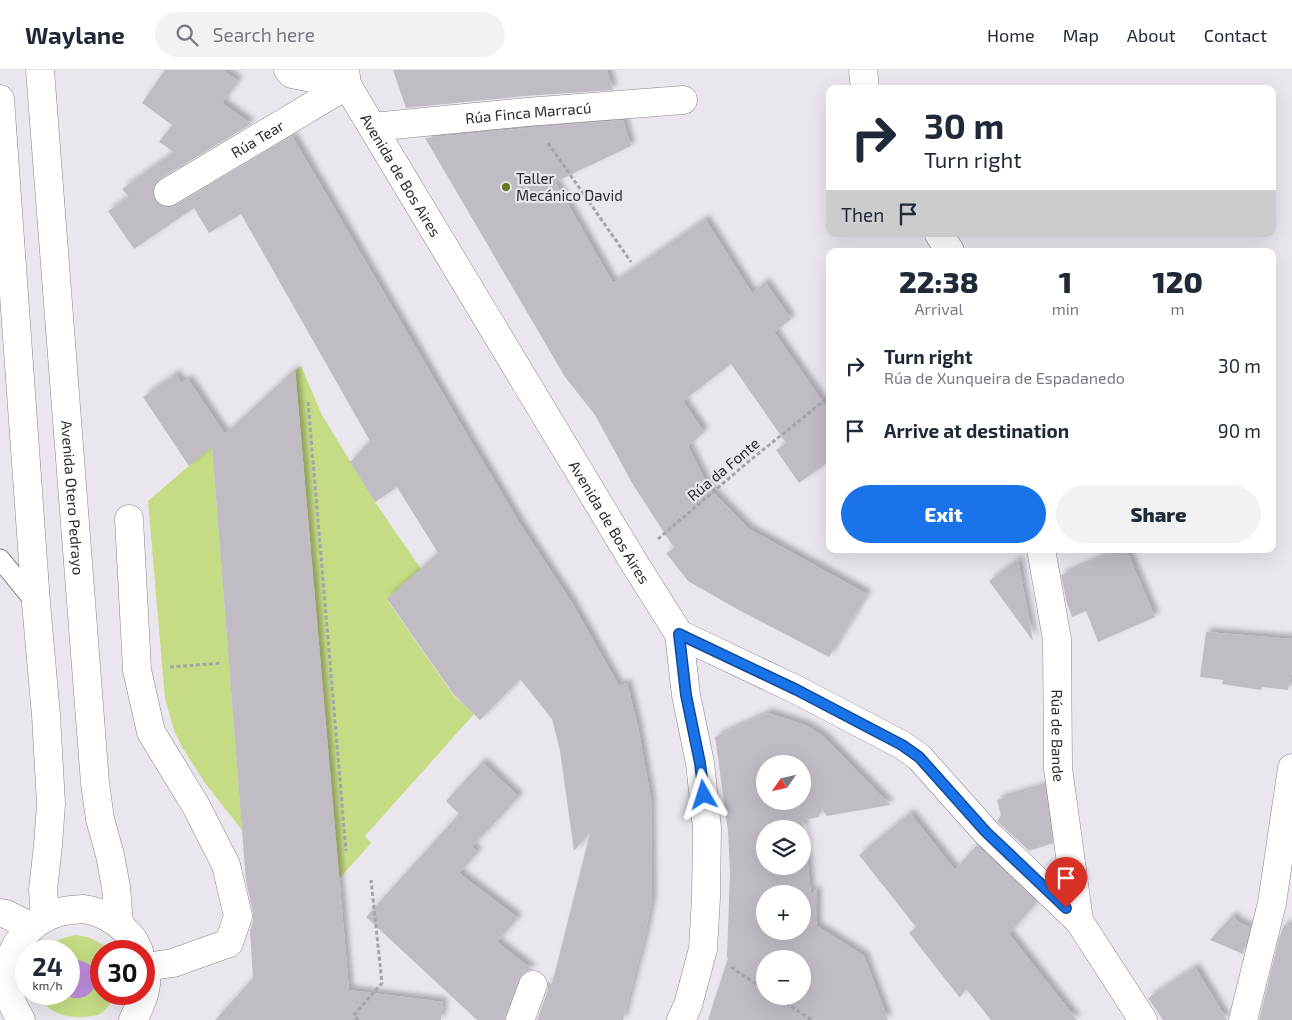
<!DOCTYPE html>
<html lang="en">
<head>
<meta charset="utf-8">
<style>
  :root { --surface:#fff; --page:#f2f2f3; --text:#1f2937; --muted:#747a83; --line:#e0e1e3; --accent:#1a73e8 }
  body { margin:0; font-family:"Exo 2",sans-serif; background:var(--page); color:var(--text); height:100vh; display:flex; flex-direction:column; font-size:19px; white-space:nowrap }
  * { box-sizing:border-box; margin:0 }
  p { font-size:16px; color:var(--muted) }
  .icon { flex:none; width:28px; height:28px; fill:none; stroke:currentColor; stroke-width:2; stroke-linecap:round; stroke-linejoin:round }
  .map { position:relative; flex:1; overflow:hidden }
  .panel { position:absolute; left:826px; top:178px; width:450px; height:305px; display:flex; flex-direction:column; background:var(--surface); border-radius:10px; box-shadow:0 5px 20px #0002 }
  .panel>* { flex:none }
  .hud { position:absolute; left:826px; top:15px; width:450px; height:152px; border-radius:10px; box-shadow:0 5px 20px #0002; background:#fff; color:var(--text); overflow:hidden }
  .needle { width:32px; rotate:236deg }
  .fabs { position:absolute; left:756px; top:685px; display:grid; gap:10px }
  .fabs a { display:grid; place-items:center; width:55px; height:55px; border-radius:50%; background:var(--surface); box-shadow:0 5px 20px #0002; font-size:25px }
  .speed { position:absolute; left:15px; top:870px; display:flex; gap:10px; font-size:25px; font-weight:700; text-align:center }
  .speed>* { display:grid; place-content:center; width:65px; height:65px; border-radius:50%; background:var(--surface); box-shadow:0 5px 20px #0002; line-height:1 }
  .speed small { font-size:12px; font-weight:400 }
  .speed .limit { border:8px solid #d22; background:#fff; color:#111 }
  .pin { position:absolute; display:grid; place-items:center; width:42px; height:42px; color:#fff; margin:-51px -21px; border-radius:50% 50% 50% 0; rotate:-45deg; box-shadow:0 0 5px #0007 }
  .pin .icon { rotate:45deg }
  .me { position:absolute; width:55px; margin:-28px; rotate:354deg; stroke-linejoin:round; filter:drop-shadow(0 0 4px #0008) }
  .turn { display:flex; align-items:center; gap:18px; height:105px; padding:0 15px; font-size:22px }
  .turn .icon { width:65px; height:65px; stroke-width:2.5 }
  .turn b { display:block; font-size:35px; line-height:42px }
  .then { display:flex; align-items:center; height:48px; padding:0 15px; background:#0003; gap:10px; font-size:19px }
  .eta { display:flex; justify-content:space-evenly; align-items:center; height:85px; text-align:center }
  .eta b { font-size:30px; font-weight:800; line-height:35px }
  .action { display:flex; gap:10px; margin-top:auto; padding:10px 15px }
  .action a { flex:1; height:58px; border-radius:30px; background:var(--accent); color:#fff; font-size:20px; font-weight:800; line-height:58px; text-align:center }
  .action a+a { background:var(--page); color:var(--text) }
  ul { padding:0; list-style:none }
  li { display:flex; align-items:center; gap:15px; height:65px; padding:0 15px }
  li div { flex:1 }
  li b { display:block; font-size:19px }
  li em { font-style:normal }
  header { display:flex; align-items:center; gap:30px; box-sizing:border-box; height:70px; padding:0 25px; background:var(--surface); border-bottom:1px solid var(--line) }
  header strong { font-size:24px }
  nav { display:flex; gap:28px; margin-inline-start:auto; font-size:18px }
  .search { width:350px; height:45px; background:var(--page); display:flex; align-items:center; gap:12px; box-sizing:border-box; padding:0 18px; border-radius:28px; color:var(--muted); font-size:19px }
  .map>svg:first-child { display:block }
  .green { fill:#c5dc85 }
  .water { fill:#c08edd }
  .building { fill:#c1bcc4; fill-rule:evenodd; filter:url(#shadow) }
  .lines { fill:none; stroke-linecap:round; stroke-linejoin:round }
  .service-casing { stroke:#88848b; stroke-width:21 }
  .minor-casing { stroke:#88848b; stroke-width:29 }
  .primary-casing { stroke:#88848b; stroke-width:29 }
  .path { stroke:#a7a3aa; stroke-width:3; stroke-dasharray:4 2.5; stroke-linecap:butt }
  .service { stroke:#fff; stroke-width:19 }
  .minor { stroke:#fff; stroke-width:28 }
  .primary { stroke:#fff; stroke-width:28 }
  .route-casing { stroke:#114b97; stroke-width:12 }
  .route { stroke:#1a73e8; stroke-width:9 }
  .poi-dot { fill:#667827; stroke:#ebe6ee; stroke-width:2 }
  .labels { text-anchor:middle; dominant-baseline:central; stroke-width:4.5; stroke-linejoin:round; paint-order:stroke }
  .street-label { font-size:15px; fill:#2c2b2e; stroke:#ebe6ee }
  .poi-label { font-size:15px; fill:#2c2b2e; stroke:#ebe6ee; text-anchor:start }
</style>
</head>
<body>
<header>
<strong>Waylane</strong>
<div class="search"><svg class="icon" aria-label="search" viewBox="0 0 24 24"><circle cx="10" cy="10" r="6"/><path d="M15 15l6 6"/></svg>Search here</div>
<nav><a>Home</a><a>Map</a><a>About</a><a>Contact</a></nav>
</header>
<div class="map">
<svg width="1292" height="950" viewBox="0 0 1292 950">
  <defs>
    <filter id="shadow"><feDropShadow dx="4.5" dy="-4.5" stdDeviation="2.5" flood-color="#0004"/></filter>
  </defs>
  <rect width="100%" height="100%" fill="#ebe6ee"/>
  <g class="green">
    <polygon points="301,296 322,345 375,432 421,499 387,530 454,626 474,644 365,766 371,773 339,809 297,323 284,309"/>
    <polygon points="212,376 241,746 242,760 205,713 182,677 174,660 165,629 148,431"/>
    <path d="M75 865C91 867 98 870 110 881H101V924H116C112 932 107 940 98 945 75 950 49 947 38 924H69V881H45C53 871 62 868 75 865Z"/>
  </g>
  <path class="water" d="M77 890C114 896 92 942 65 924H69V892Z"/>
  <g class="building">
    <polygon points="165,0 223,0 238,11 222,33 251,54 160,109 155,114 152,122 155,130 160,135 168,138 176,135 292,66 470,370 522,457 572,533 619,616 627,613 638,657 651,729 652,829 645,865 623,950 537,950 548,920 548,911 552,914 590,763 574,781 560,681 552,649 520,609 480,650 454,625 387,529 438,483 397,417 375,432 350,392 370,371 241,144 209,163 194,138 134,179 108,141 129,127 122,119 174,82 159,72 172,55 142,33"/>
    <polygon points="393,0 607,0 613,20 525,26 406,38"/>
    <polygon points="623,50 631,76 555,112 613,213 705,149 752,223 765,212 791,249 774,262 830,342 830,391 799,413 776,380 786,373 731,294 683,331 704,362 688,376 709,418 749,459 867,524 829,587 735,538 688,511 666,483 674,478 632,413 595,345 565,307 425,68 528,58"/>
    <polygon points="295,299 349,920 443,932 441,950 215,950 253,908 250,861 253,851 253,843 246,811 212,376 189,396 143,327 176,304 181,313 188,309 225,364"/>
    <polygon points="1121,479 1126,479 1155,547 1098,572 1086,541 1072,547 1067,533 1061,505"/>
    <polygon points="1018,490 1033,571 989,511"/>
    <polygon points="1206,562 1292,569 1292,600 1288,620 1262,617 1261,620 1222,614 1223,610 1200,607"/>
    <path d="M768 643 805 655 823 666 890 735 827 746 819 736V747L803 750 811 824 817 818V856L864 886 888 950H708L728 888 727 887 730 803 728 761 715 667ZM765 694H802V731H765ZM765 759H802V796H765ZM765 824H802V861H765ZM765 889H802V926H765Z"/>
    <polygon points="482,692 519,727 472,777 478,782 459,803 518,848 497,872 533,900 530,900 523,903 519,909 505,945 505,950 477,950 366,847 459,744 446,731"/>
    <polygon points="1045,716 1053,773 1029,781 997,751 1001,745 997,730"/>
    <polygon points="910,743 955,800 977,775 1037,832 1009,864 1077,950 991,950 966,919 960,928 909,863 916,857 859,785"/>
    <polygon points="1232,846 1240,853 1250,857 1243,884 1210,870"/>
    <polygon points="1284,855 1292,856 1292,950 1259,950 1279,868"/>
    <polygon points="1195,897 1227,950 1163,950 1148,928"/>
  </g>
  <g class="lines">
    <defs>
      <polyline id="service" points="0,489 36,533"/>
      <g id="minor">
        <polyline points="288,0 292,4 347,15"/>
        <path id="s1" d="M345 0 347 15 633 491 679 564 686 625 700 693 707 758 706 828 703 879 688 935 681 950"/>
        <polyline points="863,0 865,19"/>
        <path id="s2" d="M373 57 527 42 683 30"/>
        <path id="s3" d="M168 122 347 15"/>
        <polyline points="939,164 950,181"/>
        <polyline points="129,449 137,600 151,662 196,736 226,795 238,846 229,873 173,893 145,897"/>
        <path id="s4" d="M1041 479 1057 569 1058 698 1079 851"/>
        <polyline points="679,564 797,620 902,675 919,687 986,762 1079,851 1143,950"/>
        <polyline points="0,843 6,844 32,857"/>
        <polyline points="520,950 533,915"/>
        <polyline points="1243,950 1272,833 1292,698"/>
      </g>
      <g id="primary">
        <path id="s5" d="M40 0 95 713 100 749 110 785 116 817 119 854"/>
        <polyline points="0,29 36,533 46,645 51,734 48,775 43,820 45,848"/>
        <path d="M21 950C17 943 13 937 11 929 8 922 8 914 8 906 8 872 38 843 71 840 75 840 79 839 83 839 102 841 120 853 132 868 135 872 137 877 139 881"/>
        <path d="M133 950C142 933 151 912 144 893"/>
      </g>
    </defs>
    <use href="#service" class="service-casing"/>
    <use href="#minor" class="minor-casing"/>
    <use href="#primary" class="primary-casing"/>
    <g class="path">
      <polyline points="548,73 631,192"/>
      <polyline points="308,332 346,781"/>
      <polyline points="658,469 748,392 830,326"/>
      <polyline points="170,597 221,593"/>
      <polyline points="731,897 765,920"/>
      <polyline points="775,926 812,950"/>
      <polyline points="358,950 354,945 382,913 371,810"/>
    </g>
    <use href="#service" class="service"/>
    <use href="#minor" class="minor"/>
    <use href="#primary" class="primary"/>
  </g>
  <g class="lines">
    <defs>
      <polyline id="route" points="704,725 700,693 686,625 679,564 797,620 902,675 919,687 986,762 1066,838"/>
    </defs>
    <use href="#route" class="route-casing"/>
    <use href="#route" class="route"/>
  </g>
  <circle class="poi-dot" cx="506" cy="117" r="5"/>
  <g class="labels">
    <g class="street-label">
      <text stroke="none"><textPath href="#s2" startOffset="156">Rúa Finca Marracú</textPath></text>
      <text stroke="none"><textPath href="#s3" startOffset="104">Rúa Tear</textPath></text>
      <text stroke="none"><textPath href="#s1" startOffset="120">Avenida de Bos Aires</textPath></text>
      <text transform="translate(723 399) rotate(-40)">Rúa da Fonte</text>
      <text stroke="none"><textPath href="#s5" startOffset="429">Avenida Otero Pedrayo</textPath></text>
      <text stroke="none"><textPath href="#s1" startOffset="525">Avenida de Bos Aires</textPath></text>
      <text stroke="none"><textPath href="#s4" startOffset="188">Rúa de Bande</textPath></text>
    </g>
    <g class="poi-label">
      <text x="516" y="108">Taller<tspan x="516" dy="17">Mecánico David</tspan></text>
    </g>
  </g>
</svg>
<div class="fabs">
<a><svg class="needle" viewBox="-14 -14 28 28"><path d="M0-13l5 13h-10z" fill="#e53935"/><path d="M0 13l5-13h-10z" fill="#747a83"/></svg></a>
<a><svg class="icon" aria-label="layers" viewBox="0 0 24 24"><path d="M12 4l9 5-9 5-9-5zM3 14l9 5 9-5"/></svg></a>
<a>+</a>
<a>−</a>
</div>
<div class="speed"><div>24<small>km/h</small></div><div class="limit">30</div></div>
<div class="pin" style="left:1066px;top:838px;background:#d93025"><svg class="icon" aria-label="arrive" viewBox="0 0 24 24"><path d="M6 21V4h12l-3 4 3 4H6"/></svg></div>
<svg class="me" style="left:704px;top:725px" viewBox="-20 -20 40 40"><path d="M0-17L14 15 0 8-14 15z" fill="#1a73e8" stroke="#fff" stroke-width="4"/></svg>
<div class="hud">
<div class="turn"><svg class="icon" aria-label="right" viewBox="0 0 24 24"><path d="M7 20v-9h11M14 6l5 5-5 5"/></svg><div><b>30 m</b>Turn right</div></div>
<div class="then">Then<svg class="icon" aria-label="arrive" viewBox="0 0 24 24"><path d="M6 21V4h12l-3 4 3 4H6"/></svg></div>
</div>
<section class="panel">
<div class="eta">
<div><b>22:38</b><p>Arrival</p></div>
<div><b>1</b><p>min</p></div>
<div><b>120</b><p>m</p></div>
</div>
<ul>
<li><svg class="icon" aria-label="right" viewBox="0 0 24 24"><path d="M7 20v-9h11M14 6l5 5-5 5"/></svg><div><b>Turn right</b><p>Rúa de Xunqueira de Espadanedo</p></div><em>30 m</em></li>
<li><svg class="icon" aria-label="arrive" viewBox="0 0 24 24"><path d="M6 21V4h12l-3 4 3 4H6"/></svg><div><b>Arrive at destination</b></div><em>90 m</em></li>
</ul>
<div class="action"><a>Exit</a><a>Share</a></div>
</section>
</div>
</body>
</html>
